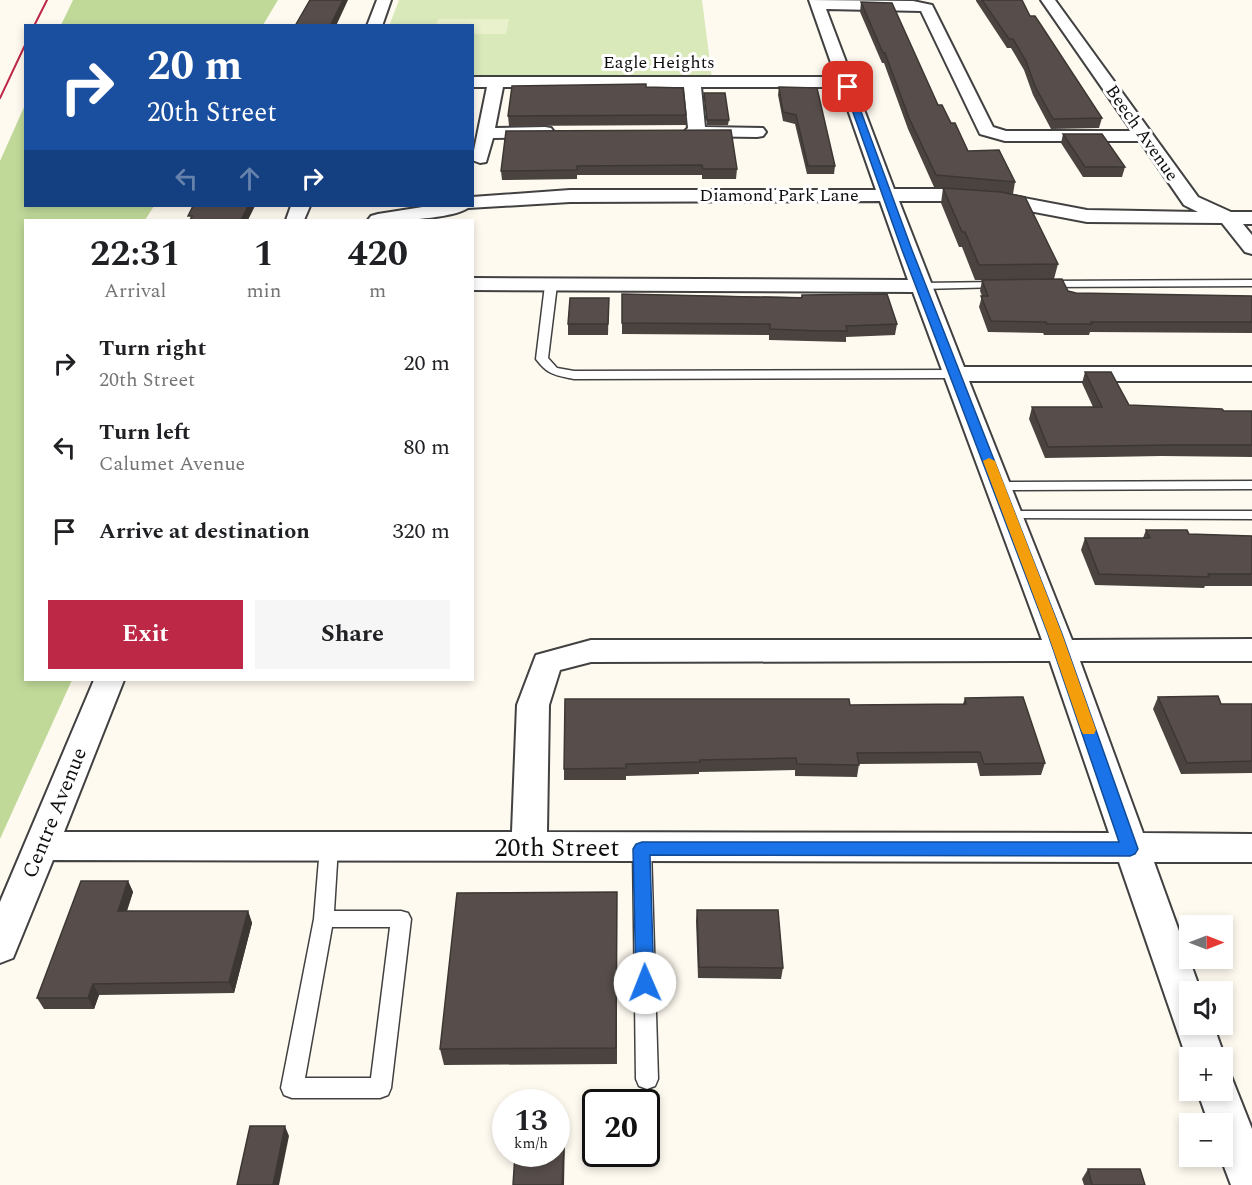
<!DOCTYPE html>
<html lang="en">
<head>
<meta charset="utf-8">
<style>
  :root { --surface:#fff; --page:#f6f6f6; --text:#202124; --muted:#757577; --accent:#bc2846 }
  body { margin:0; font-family:Spectral,serif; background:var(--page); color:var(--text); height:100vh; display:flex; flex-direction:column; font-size:22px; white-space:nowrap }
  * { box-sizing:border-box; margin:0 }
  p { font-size:20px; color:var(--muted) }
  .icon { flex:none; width:33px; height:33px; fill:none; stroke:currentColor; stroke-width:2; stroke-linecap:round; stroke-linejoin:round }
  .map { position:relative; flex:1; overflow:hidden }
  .drawer { position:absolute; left:24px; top:219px; width:450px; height:462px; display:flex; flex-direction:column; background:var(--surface); border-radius:0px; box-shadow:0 3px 9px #0003 }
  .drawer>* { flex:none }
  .top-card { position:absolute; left:24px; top:24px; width:450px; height:183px; border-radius:0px; box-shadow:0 3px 9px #0003; background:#1a4fa0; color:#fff; overflow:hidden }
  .needle { width:39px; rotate:90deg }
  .controls { position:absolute; left:1179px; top:915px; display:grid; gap:12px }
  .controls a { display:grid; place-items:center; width:54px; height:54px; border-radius:0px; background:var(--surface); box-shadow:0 3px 9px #0003; font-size:30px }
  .speed { position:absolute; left:492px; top:1089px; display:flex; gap:12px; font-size:30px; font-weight:700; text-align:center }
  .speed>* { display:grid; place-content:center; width:78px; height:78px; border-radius:50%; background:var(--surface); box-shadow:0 3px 9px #0003; line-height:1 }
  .speed small { font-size:15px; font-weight:400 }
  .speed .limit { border:3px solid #111; border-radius:9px; background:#fff; color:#111 }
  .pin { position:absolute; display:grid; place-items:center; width:51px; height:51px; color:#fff; margin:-26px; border-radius:12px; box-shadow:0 3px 9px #0006 }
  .me { position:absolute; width:66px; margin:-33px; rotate:359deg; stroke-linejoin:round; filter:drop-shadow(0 0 4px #0008) }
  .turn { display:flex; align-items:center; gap:21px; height:126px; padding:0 24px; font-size:27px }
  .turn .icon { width:78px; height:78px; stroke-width:2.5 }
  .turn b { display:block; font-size:42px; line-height:51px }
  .lanes { display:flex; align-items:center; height:57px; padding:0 24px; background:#0003; justify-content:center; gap:30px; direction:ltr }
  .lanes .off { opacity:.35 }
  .eta { display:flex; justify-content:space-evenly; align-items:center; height:102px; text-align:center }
  .eta b { font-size:36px; font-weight:700; line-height:42px }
  .primary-button { display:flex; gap:12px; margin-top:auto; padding:12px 24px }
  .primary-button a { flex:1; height:69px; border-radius:0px; background:var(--accent); color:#fff; font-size:24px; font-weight:700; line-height:69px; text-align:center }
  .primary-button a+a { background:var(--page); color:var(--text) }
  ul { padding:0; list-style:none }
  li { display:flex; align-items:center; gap:18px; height:84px; padding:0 24px }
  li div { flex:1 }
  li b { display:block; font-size:22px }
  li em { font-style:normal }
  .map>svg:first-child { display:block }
  .green { fill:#d9e9ba }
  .forest { fill:#c0d999 }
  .pitch { fill:#e9f0cc }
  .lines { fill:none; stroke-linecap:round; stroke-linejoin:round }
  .lane-casing { stroke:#414141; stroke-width:3 }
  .street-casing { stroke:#414141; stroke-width:4 }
  .lane { fill:#fff; fill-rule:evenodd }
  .street { fill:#fff; fill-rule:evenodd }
  .rail { stroke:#bc2846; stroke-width:2 }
  .wall { fill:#4b4340 }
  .shaded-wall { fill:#3d3734 }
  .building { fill:#574e4b; stroke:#3d3734; stroke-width:1.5 }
  .route { fill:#1a73e8; stroke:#114b97; stroke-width:1.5 }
  .slow { fill:#f59e0b }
  .labels { text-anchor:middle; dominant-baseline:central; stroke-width:6; stroke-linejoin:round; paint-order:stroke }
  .far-street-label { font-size:18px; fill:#0e0e0e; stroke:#fff }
  .street-label { font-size:21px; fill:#0e0e0e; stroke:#fff }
  .near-street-label { font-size:26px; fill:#0e0e0e; stroke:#fff }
</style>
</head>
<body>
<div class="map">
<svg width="1252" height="1185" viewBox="0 0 1252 1185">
  <rect width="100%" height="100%" fill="#fffaf0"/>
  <polygon class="green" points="399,0 702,0 712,78 473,79 472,26 389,26"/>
  <g class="forest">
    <polygon points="73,0 278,0 263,25 61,25"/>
    <polygon points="25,105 26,206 154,206 145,220 26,220 26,680 72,680 0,839 0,161"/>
  </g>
  <polygon class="pitch" points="438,19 509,19 506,34 473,34 472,26 436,25"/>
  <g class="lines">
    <defs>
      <g id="lane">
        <polygon points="1252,280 1252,286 1044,287 1038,284 1044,281"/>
        <path d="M551 282 557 285 548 358 557 368 574 371 955 370 961 374 955 378 574 379C555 375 548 375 536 359L545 285Z"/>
        <polygon points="999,282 1005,285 1003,287 921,289 915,286 921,283"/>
        <polygon points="1252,481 1252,489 998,490 991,486 998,482"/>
        <polygon points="1010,511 1252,511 1252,519 1005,518 1003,515 1005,512"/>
        <path d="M329 839 335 842 338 847 334 911H401L408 913 411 919 391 1088 388 1095 380 1098H292L284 1095 281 1088 314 919 320 847 323 842ZM332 927H390L371 1078H305Z"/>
        <polygon points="642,840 648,843 651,848 658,1079 655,1086 647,1089 639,1086 636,1079 633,848 636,843"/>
      </g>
      <g id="street">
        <polygon points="377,0 391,0 382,26 367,26"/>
        <path d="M809 0 913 1 932 5 993 127 1006 131H1132L1041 0H1055L1198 197 1231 212H1252V224H1243L1252 235V254L1245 252 1222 223 1087 222 998 205 944 201H899L964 367H1252V381H969L1072 640 1252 639V661H1080L1143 833 1252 834V862H1154L1201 992H1190V1024H1213L1225 1058 1222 1064V1058H1190V1068L1119 862 53 860 13 958 0 963V902L94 680H124L64 832H512L517 705 536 655 591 640H1042L913 292 472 290V278L908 280 880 201 570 202 468 208C453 219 388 222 368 220L371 216 378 214 429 206H472V197L570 190H876L840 87H701L705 127 763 128 766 132 763 136 757 137 687 136 684 132 688 128 684 87H503L495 128 545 127 551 128 554 132 551 136 545 137 493 138 486 162 480 163 472 160 487 87H472V77H836ZM826 9 921 11 980 134 1005 141H1140L1184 205 1198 212 1087 210 998 193 944 189H894ZM1050 661 1109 833 547 832 549 705 560 670 591 662Z"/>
        <polygon points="291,206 310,206 304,220 286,220"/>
        <polygon points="1222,1072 1231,1076 1252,1129 1252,1185 1231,1185 1220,1156 1222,1156 1222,1124 1209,1124 1197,1090 1222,1090"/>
      </g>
    </defs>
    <use href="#lane" class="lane-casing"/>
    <use href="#street" class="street-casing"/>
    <use href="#lane" class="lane"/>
    <use href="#street" class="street"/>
    <g class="rail">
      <polyline points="34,26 47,0"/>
      <polyline points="0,98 26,43"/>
    </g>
  </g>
  <g class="wall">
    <polygon points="976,0 1022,0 1030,16 1102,118 1099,128 1051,129 1033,95 1024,70 1011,48 1007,48 976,1"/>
    <polygon points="861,2 938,105 968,151 1015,182 1013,194 1002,193 1058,264 1054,279 1068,291 1076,293 1252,296 1252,333 1090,332 1089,335 1044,335 1043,333 988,332 979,307 982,296 980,291 982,280 975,280 962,247 959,247 941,203 943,188 995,192 934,187 908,129 884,63 882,63 860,12"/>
    <polygon points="646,87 686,115 686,125 509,126 508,116"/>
    <polygon points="779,87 835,166 834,174 807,174 795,124 783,121 778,95"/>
    <polygon points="704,93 729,120 728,125 707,125"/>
    <polygon points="506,131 737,169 736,179 702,179 702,175 577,175 577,179 502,180 501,171"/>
    <polygon points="1063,134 1125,167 1122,177 1083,177 1061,143"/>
    <polygon points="622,294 801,297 802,295 897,324 895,335 846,337 846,342 769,340 769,335 622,334"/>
    <polygon points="609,298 608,335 568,335 568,324"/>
    <polygon points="1085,372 1129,405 1224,411 1252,411 1252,457 1162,456 1045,458 1029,419 1032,407 1093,407 1082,383"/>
    <polygon points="1146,530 1189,534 1252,536 1252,586 1205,586 1204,588 1095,585 1081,550 1085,538 1143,538"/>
    <polygon points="1158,697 1221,704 1252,704 1252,773 1181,774 1153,709"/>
    <polygon points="965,698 1045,763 1041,775 980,776 977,763 859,764 857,777 795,776 795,770 699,772 699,774 626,776 626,780 564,780 564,769 850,705 963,704"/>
    <polygon points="128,881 133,892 127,911 248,911 252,923 234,993 99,995 94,1009 44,1009 37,998"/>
    <polygon points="617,892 617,1064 444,1065 440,1049"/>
    <polygon points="697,910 783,968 781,979 698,978 696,921"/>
    <polygon points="1088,1169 1145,1185 1084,1185 1082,1179"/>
  </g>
  <g class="shaded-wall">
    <polygon points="343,0 348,0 336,26 330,26"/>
    <polygon points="248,206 255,206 248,220 241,220"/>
    <polygon points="128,881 133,892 123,922 118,911"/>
    <polygon points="248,911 252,923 234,993 229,982"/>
    <polygon points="93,984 99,995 94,1009 88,998"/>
    <polygon points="285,1126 289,1136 279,1185 273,1185"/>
    <polygon points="565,1127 565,1137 564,1185 562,1185"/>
  </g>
  <g class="building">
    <polygon points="310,0 343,0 330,26 295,26"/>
    <polygon points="982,0 1022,0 1030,16 1035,16 1041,25 1102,118 1053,119 1035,86 1026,61 1013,39 1009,39"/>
    <polygon points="861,2 892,3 938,105 942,105 951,123 955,123 968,151 999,150 1015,182 936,175 909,118 885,53 883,53"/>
    <polygon points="646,84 646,87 683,88 686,115 508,116 512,86"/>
    <polygon points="779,87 817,88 835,166 808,166 796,115 783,112"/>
    <polygon points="704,93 725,93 729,120 707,120"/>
    <polygon points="731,130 737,169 703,169 702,165 577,166 577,170 501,171 506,131"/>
    <polygon points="1063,134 1102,134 1125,167 1085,167"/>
    <polygon points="943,188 1001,192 1025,197 1058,264 979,265 965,232 962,232"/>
    <polygon points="193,206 248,206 241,220 190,220 192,216 188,216"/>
    <polygon points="1062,279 1068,291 1076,293 1252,296 1252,322 1091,322 1092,324 1047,324 1046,322 991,321 981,296 988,296 982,280"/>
    <polygon points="622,294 802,298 802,295 887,294 897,324 846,326 847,331 821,331 770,329 770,324 622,323"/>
    <polygon points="570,298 609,298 608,324 568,324"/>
    <polygon points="1085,372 1111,372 1129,405 1222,409 1224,411 1252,411 1252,445 1167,445 1048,447 1032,407 1102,407"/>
    <polygon points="1146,530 1187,530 1189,534 1252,536 1252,574 1208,574 1209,577 1099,574 1085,538 1150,538"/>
    <polygon points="1218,696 1221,704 1252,704 1252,761 1187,763 1158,697"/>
    <polygon points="1023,697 1045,763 984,764 980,752 857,753 859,765 797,764 796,758 700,760 700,762 626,764 626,768 564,769 565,699 849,699 850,705 966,704 965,698"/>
    <polygon points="81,881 128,881 118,911 248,911 229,982 93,984 88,998 37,998"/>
    <polygon points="617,892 616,1048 440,1049 457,893"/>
    <polygon points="697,910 778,910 783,968 699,967"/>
    <polygon points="250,1126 285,1126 273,1185 237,1185"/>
    <polygon points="556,1127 565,1127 562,1185 513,1185 515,1154 556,1154"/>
    <polygon points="1088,1169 1140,1169 1145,1185 1092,1185"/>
  </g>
  <polygon class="route" points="848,85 852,87 912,250 1062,634 1138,849 1135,854 1130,856 650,855 654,983 651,989 645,992 638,989 636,983 633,849 636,844 642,842 1119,842 1048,634 902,250 844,87"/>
  <polygon class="slow" points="989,458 995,461 1062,634 1096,730 1094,734 1083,734 1081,730 1048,634 983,461"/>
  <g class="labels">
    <g class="far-street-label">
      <text x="659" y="62">Eagle Heights</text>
      <text transform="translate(1142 133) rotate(55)">Beech Avenue</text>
      <text x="779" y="195">Diamond Park Lane</text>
    </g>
    <g class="street-label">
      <text transform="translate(55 813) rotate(-68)">Centre Avenue</text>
    </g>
    <g class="near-street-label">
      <text x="557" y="848">20th Street</text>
    </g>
  </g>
</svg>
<div class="controls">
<a><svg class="needle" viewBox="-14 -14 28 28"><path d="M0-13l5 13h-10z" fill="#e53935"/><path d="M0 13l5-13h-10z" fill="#757577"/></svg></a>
<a><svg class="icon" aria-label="sound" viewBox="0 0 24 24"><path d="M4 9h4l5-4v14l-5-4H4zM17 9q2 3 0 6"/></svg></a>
<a>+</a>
<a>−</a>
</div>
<div class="speed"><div>13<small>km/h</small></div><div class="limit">20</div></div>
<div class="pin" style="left:848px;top:87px;background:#d93025"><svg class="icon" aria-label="arrive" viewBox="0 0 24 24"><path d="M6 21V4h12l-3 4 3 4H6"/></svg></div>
<svg class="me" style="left:645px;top:983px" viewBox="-20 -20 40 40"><circle r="19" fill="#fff"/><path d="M0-13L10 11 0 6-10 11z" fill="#1a73e8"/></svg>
<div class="top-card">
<div class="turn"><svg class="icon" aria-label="right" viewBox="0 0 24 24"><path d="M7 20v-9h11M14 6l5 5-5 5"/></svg><div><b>20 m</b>20th Street</div></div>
<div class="lanes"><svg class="icon off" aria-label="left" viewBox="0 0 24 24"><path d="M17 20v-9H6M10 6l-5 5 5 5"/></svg><svg class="icon off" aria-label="ahead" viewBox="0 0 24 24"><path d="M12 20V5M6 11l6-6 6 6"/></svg><svg class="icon" aria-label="right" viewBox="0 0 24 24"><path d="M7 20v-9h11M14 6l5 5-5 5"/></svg></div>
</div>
<section class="drawer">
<div class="eta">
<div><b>22:31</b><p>Arrival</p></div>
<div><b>1</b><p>min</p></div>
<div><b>420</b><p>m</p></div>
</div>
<ul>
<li><svg class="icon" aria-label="right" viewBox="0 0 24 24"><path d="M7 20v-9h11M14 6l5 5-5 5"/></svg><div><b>Turn right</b><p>20th Street</p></div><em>20 m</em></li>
<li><svg class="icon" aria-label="left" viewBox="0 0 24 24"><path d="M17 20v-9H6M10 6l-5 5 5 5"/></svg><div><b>Turn left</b><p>Calumet Avenue</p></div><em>80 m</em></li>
<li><svg class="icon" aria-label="arrive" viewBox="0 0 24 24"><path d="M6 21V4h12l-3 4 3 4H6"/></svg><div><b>Arrive at destination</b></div><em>320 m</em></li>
</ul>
<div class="primary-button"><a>Exit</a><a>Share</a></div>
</section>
</div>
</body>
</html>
